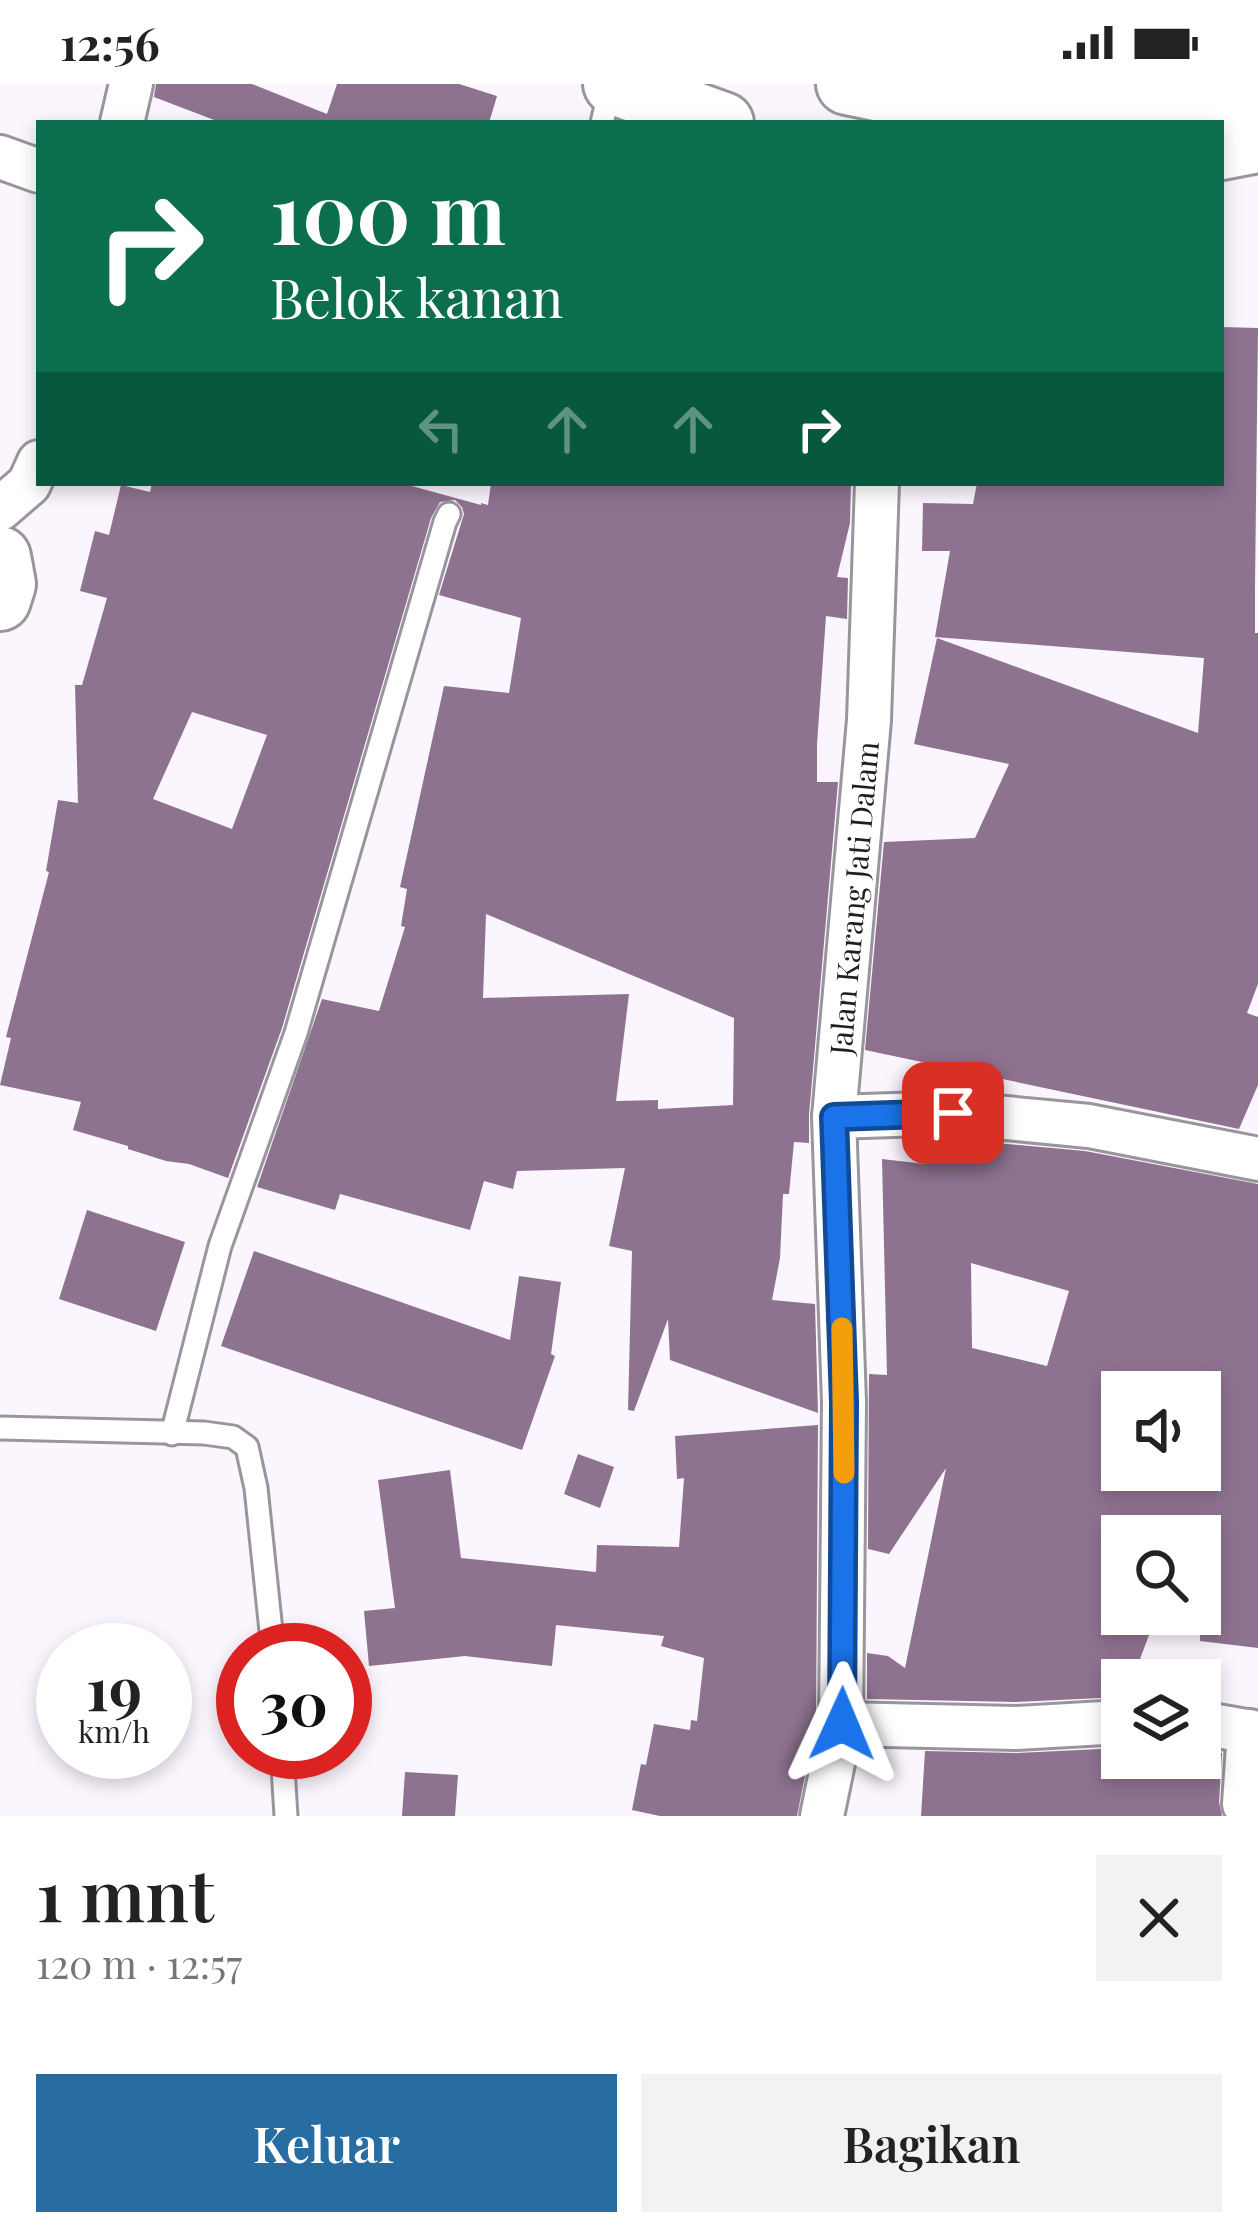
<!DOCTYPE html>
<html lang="id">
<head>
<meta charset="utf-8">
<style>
  :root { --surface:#fff; --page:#f2f2f2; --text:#222; --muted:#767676; --accent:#276da1 }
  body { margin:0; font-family:"Playfair Display",serif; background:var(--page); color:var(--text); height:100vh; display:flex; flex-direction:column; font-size:45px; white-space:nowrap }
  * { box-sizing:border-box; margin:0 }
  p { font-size:39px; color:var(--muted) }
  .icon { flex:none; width:66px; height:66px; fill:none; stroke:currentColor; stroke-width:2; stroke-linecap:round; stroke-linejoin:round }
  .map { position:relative; height:1732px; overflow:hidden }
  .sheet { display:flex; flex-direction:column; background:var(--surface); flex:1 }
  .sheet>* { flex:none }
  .top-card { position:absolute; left:36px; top:36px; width:1188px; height:366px; border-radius:0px; box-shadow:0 6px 18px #0003; background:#0b6e4f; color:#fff; overflow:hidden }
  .fabs { position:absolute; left:1101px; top:1287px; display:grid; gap:24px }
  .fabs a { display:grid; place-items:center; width:120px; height:120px; border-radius:0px; background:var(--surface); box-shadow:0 6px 18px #0003; font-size:60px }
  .speed { position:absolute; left:36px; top:1539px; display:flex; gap:24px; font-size:60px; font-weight:700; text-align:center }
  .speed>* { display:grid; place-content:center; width:156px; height:156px; border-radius:50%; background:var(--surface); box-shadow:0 6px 18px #0003; line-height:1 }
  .speed small { font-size:30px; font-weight:400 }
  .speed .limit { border:18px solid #d22; background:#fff; color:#111 }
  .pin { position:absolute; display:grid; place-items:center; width:102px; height:102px; color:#fff; margin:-51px; border-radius:24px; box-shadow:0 6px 18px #0006 }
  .me { position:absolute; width:132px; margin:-66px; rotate:1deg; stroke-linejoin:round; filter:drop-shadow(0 0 9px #0008) }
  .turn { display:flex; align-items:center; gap:42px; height:252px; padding:0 36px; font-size:54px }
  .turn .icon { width:156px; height:156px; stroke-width:2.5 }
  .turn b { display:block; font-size:84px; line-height:102px }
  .lanes { display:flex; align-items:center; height:114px; padding:0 36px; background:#0003; justify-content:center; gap:60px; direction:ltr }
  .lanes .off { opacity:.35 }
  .round { display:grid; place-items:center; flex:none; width:126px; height:126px; border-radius:0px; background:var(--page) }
  .summary { display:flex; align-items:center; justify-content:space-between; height:204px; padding:0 36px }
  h1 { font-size:72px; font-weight:600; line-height:90px }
  .cta { display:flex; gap:24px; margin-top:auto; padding:24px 36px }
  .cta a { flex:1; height:138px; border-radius:0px; background:var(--accent); color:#fff; font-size:48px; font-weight:600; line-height:138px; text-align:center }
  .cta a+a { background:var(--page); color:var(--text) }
  .status { display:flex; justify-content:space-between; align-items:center; height:84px; padding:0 60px; background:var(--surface); direction:ltr }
  .status svg { height:33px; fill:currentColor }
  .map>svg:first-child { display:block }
  .building { fill:#8e7390; fill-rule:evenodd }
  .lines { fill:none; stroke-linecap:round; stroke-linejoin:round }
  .lane-casing { stroke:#9a959d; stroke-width:27 }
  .street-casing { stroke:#9a959d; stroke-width:48 }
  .secondary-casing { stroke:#9a959d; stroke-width:66 }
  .lane { stroke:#fff; stroke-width:21 }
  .street { stroke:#fff; stroke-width:42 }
  .secondary { stroke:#fff; stroke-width:60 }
  .route-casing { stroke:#114b97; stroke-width:30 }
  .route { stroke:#1a73e8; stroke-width:21 }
  .slow { stroke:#f59e0b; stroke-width:21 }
  .labels { text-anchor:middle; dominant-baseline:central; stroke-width:12; stroke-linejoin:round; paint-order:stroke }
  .street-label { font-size:30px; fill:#201e21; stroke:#fbf5fe }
</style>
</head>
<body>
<div class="status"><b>12:56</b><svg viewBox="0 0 49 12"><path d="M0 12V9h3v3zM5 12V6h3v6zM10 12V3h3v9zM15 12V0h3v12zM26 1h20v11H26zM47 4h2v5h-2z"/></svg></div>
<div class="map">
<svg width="1258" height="1732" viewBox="0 0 1258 1732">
  <rect width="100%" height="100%" fill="#fbf5fe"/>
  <g class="building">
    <polygon points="156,0 252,0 327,30 337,0 459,0 497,12 489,39 222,39 154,13"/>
    <polygon points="1221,243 1258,244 1255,502 1255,549 1258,549 1258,900 1247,929 1258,933 1258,1001 1239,1045 865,966 884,758 975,754 1009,680 914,660 937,554 1198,649 1204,574 935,553 950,467 922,467 923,419 973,420 977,399 1221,399"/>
    <path d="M152 399H401L481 421V419L488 421 491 399H851L850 439 837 493 848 494 847 535 826 532 817 660V698H838L809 1031V1059L794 1058 789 1110H783L780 1174 772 1216 815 1220 818 1329 670 1276 668 1235 634 1327 628 1326 632 1167 609 1162 625 1084 517 1087 513 1105 484 1097 470 1146 340 1110 335 1126 257 1103 322 915 379 927 405 843 401 842 407 805 400 803 444 602 509 609 521 534 439 511 464 430 462 423 455 416 440 418 431 434 282 944 228 1094 189 1080 166 1077 128 1065V1062L73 1046 81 1018 0 1001 11 954 6 953 49 788 46 787 58 716 78 719 75 601H82L107 514 80 507 95 447 109 451 121 401 150 408ZM192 628 267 651 232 745 153 715ZM486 830 734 934 733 1021 658 1025V1016L616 1017 629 910 483 914Z"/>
    <path d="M926 1055H952L1085 1067 1258 1100V1564L1200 1557V1452H1122V1530H1157L1132 1596H1122V1613L1016 1618 867 1615V1569L888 1572 905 1584 946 1384 889 1470 868 1465 869 1290 887 1291 882 1075 925 1080ZM971 1179 1069 1207 1047 1282 972 1264ZM1122 1308H1200V1386H1122Z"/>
    <polygon points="87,1126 185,1158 156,1247 59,1215"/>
    <polygon points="254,1167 510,1256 519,1192 561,1198 551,1270 555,1272 522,1366 221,1262"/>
    <polygon points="818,1341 816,1637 797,1732 660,1732 632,1726 641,1680 646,1681 654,1640 690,1646 691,1636 697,1637 704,1574 661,1562 664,1552 556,1541 552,1582 465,1572 369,1582 364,1527 395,1524 378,1396 450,1386 461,1474 596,1488 597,1461 679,1463 684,1394 677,1395 675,1352"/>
    <polygon points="578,1370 614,1383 600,1424 564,1410"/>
    <polygon points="1121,1664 1122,1674 1200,1674 1200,1665 1222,1669 1219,1718 1222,1732 921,1732 925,1667 1017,1669"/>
    <polygon points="405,1688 458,1691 455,1732 402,1732"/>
  </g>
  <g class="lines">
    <defs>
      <g id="lane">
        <polyline points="602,39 611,1"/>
        <polyline points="0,1344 204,1349 233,1353 247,1363 256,1404 273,1566"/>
        <polyline points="172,1350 220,1162 296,949 445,438 449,430"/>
        <polyline points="282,1668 286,1732"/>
      </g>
      <g id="street">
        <polyline points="122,39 131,0"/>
        <polyline points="0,73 39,87"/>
        <polyline points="0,425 29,400 39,378"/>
        <polyline points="834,1033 953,1029 1089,1042 1258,1075"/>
        <polyline points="1200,1639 1258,1649"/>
        <polyline points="841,1640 1016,1644 1122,1638"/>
        <polyline points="1244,1720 1249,1647"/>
        <path id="s1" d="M822 1732 841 1640 844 1318 834 1033 869 636 877 399"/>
      </g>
      <g id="secondary">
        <polyline points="614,0 723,39"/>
        <polyline points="847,0 938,19 1233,9 1258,4"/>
        <polyline points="1221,65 1258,58"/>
        <polyline points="0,473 5,500 0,516"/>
      </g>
    </defs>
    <use href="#lane" class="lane-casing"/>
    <use href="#street" class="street-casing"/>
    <use href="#secondary" class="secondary-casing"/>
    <use href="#lane" class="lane"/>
    <use href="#street" class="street"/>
    <use href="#secondary" class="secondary"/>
  </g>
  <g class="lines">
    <defs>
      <polyline id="route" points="842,1640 844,1318 834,1033 953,1029"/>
    </defs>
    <use href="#route" class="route-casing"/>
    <use href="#route" class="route"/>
    <polyline class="slow" points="842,1244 844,1389"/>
  </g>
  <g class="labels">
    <g class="street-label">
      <text stroke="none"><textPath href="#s1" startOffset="921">Jalan Karang Jati Dalam</textPath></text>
    </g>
  </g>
</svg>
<div class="fabs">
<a><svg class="icon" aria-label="sound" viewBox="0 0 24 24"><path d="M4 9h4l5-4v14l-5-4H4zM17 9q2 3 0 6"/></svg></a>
<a><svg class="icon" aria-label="search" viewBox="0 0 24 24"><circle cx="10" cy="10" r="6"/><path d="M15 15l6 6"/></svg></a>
<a><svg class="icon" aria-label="layers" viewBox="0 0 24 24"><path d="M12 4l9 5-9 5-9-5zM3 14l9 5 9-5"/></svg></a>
</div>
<div class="speed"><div>19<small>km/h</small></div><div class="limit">30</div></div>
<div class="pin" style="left:953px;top:1029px;background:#d93025"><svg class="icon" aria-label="arrive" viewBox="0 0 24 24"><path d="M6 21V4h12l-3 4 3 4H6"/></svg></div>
<svg class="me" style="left:842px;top:1640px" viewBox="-20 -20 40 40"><path d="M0-17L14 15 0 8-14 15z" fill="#1a73e8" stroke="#fff" stroke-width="4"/></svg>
<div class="top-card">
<div class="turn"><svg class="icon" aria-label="right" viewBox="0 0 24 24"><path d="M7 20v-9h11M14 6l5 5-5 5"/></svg><div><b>100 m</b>Belok kanan</div></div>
<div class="lanes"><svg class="icon off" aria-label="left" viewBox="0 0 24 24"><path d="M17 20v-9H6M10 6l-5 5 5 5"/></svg><svg class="icon off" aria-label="ahead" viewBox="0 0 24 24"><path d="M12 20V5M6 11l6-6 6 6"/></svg><svg class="icon off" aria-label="ahead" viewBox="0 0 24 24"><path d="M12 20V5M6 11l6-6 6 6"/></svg><svg class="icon" aria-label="right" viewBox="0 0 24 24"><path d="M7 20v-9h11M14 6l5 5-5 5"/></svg></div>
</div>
</div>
<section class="sheet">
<div class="summary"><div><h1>1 mnt</h1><p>120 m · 12:57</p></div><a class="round"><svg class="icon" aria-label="close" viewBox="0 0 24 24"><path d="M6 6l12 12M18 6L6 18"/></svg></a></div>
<div class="cta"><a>Keluar</a><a>Bagikan</a></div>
</section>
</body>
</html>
